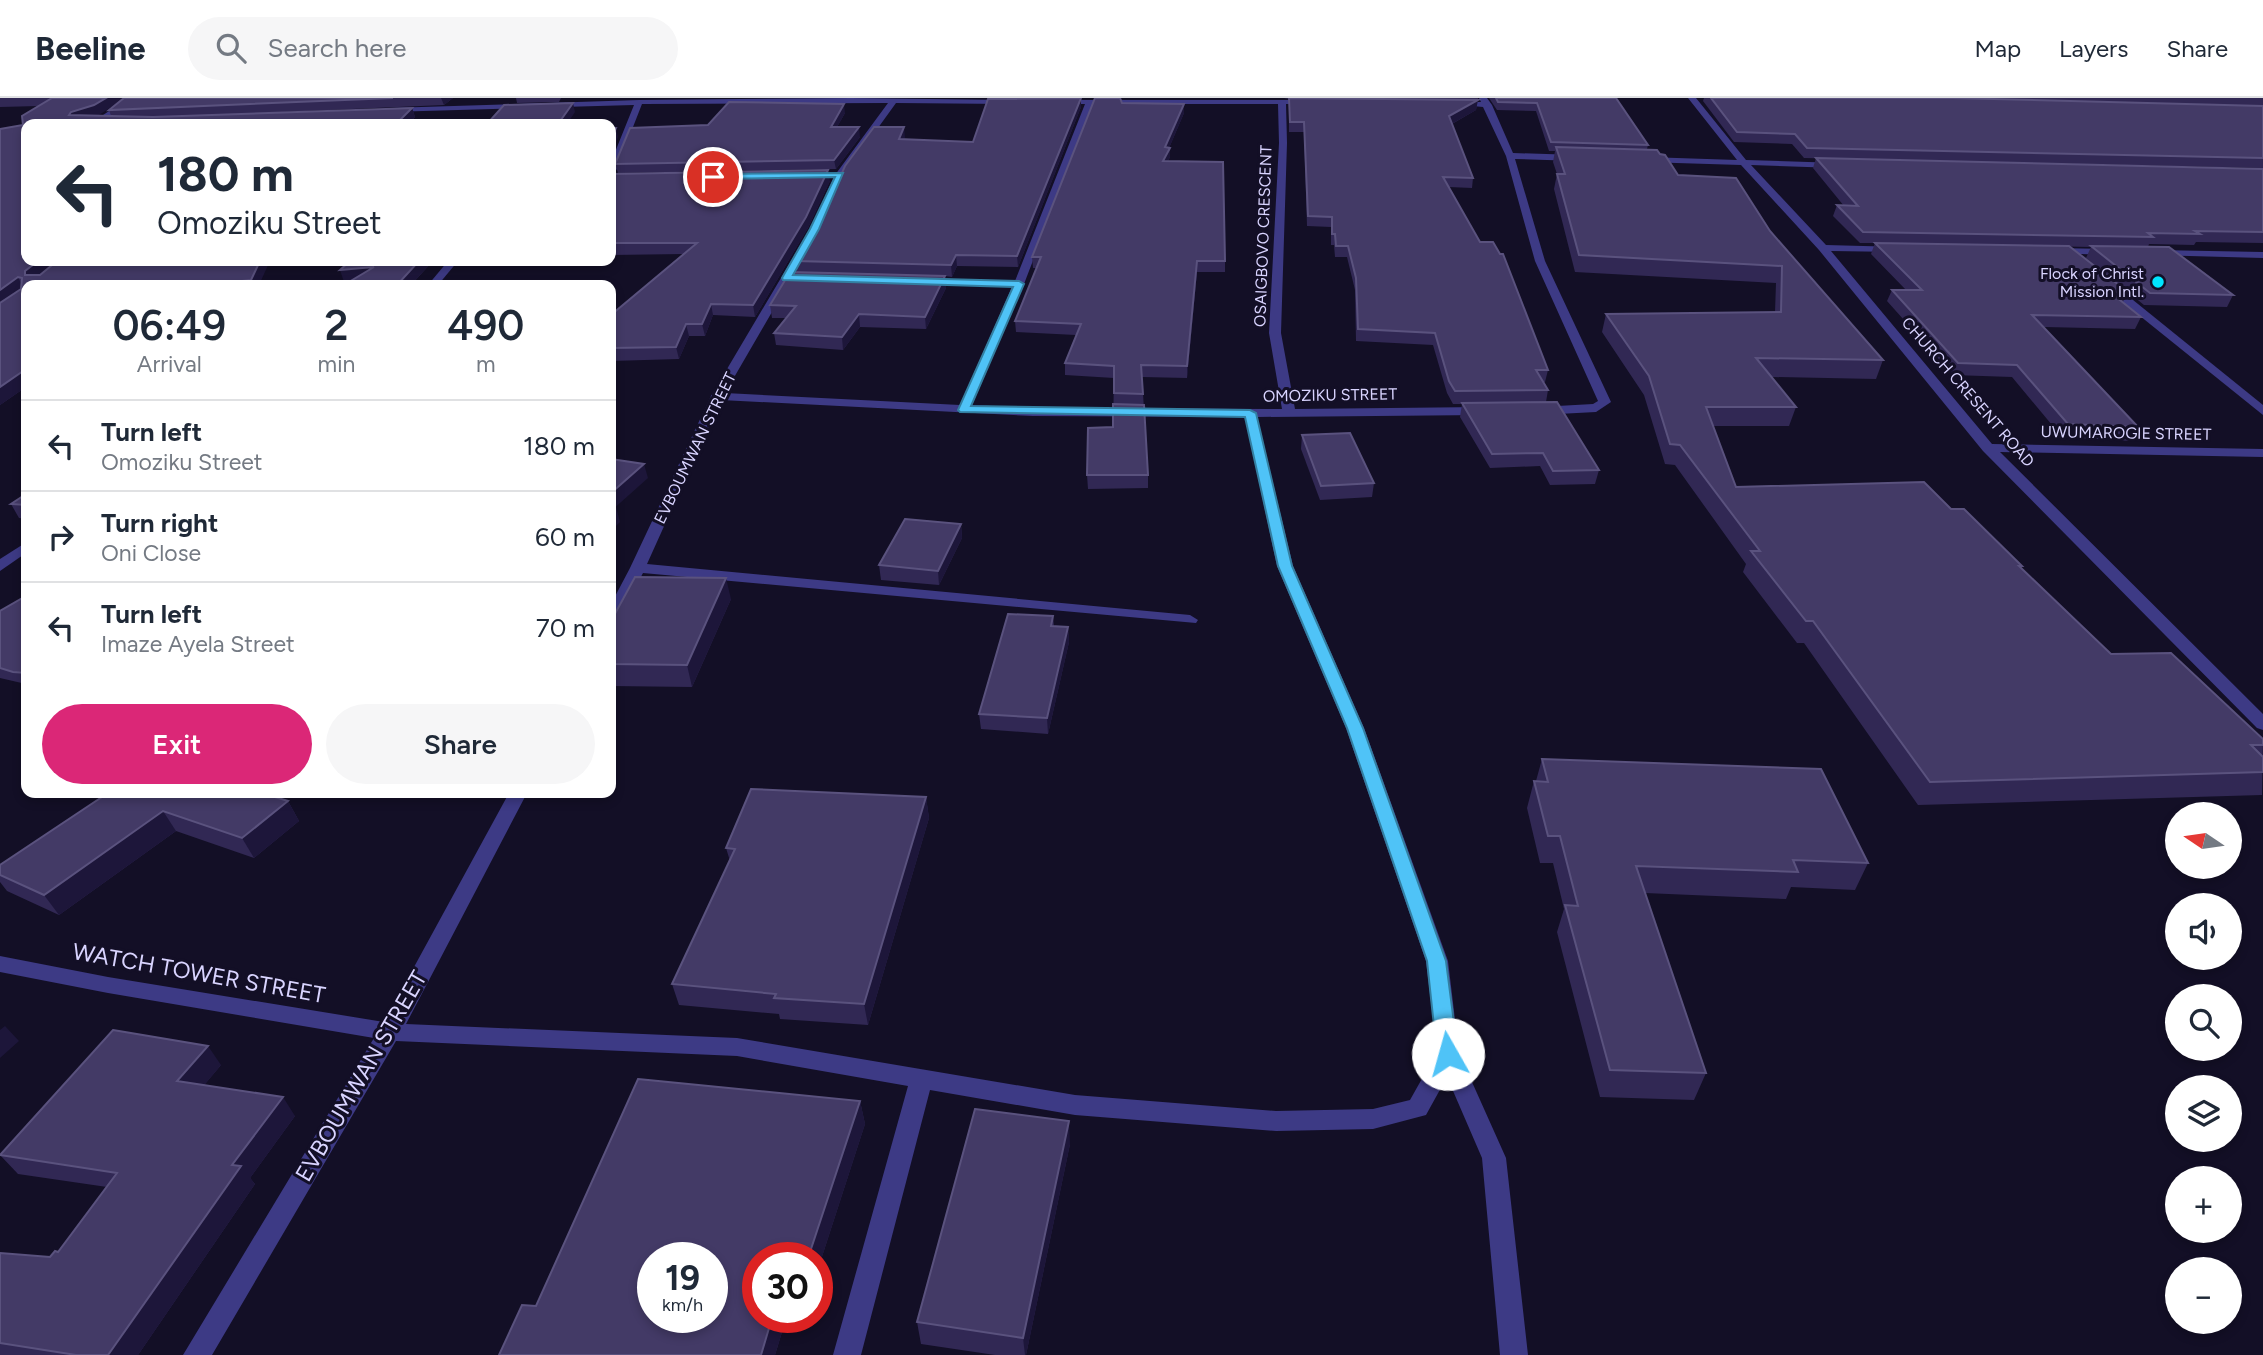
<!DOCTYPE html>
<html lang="en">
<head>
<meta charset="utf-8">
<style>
  :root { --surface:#fff; --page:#f6f6f7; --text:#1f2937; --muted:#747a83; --line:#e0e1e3; --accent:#db2777 }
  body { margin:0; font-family:Figtree,sans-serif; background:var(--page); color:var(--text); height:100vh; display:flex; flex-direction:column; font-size:26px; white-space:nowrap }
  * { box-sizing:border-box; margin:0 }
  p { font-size:23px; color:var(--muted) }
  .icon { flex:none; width:38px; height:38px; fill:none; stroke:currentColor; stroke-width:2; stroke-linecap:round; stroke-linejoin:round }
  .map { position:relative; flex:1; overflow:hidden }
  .panel { position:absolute; left:21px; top:182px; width:595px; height:518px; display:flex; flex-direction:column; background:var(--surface); border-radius:14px; box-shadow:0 4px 10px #0003 }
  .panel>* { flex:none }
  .guide { position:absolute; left:21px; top:21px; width:595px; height:147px; border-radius:14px; box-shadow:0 4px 10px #0003; background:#fff; color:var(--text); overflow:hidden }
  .needle { width:46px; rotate:283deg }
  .buttons { position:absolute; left:2165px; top:704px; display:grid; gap:14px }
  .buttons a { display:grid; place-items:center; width:77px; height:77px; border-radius:50%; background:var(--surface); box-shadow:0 4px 10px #0003; font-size:35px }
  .speed { position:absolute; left:637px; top:1144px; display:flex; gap:14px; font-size:35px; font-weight:700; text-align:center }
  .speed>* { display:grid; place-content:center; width:91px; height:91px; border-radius:50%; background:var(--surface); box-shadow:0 4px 10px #0003; line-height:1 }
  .speed small { font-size:18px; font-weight:400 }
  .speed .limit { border:10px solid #d22; background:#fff; color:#111 }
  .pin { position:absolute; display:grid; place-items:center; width:60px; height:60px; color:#fff; margin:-30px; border:4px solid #fff; border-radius:50%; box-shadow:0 2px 7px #0007 }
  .me { position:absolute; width:77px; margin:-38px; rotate:353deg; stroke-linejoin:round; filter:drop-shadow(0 0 5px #0008) }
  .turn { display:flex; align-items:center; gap:24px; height:147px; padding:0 21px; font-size:32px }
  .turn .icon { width:91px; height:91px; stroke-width:2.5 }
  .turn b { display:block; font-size:49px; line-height:60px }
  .eta { display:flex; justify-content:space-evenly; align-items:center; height:119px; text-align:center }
  .eta b { font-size:42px; font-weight:600; line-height:49px }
  .action { display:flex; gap:14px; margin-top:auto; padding:14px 21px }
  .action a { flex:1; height:80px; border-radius:42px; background:var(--accent); color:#fff; font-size:28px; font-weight:600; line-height:80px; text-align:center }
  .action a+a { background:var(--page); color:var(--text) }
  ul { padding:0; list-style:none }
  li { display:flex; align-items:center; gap:21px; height:91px; padding:0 21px; border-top:2px solid var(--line) }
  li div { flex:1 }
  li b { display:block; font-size:26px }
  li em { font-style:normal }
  header { display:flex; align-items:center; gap:42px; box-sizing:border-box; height:98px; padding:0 35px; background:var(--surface); border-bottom:2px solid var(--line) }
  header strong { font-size:33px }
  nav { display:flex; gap:38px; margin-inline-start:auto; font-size:24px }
  .search { width:490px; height:63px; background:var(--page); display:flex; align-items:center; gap:18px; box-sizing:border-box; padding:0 24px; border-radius:38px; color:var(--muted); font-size:26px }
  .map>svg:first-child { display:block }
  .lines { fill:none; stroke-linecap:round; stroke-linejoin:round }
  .minor { fill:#3d3a85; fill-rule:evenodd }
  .wall { fill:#312854; fill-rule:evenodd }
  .shaded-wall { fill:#1d163a }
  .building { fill:#433a66; stroke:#5a527e; stroke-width:2; fill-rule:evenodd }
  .route { fill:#4fc3f7; stroke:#337fa1; stroke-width:2 }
  .poi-dot { fill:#00e5ff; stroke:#130f26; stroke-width:2.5 }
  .labels { text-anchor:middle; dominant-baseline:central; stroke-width:6; stroke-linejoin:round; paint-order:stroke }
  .far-street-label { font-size:16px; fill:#d9d4ff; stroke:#130f26 }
  .far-poi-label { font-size:16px; fill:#d9d4ff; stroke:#130f26; text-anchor:end }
  .near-street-label { font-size:23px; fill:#d9d4ff; stroke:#130f26 }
</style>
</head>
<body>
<header>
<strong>Beeline</strong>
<div class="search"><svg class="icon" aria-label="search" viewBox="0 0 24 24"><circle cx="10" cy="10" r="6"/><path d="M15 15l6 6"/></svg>Search here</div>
<nav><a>Map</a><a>Layers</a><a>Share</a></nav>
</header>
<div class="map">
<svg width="2263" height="1257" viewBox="0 0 2263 1257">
  <rect width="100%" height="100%" fill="#130f26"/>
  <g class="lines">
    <g class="minor">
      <polygon points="129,0 138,0 106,23 76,26 100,19"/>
      <path d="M851 0 1008 2 1012 4 1008 6 896 5 844 77 820 131 725 295 960 307 1012 189 923 186 918 183 923 180 1015 183 1085 6H1057L1054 2H1313L1316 6H1286L1287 45 1281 235 1295 311 1483 309 1489 313 1483 317 1257 319 1293 468 1364 630 1448 863 1459 955 1506 1060 1528 1257H1500L1482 1060 1447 979 1426 1017 1373 1031 1276 1033 1075 1017 930 992 861 1257H833L908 988 737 958 396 943 212 1257H183L374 940 108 895 0 874V858L108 879 384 924 509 695H527L406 926 737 940 1075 997 1276 1013 1373 1011 1410 1002 1437 954 1426 863 1346 630 1277 468 1245 319 1033 318 721 302 647 466 1190 517 1198 522 1196 525 643 475 619 520 611 525V506L630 470 711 298 810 131 835 77 888 5 642 6 615 75 611 78V64L634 7 389 14 385 12 389 10 639 2ZM1093 6H1278L1279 45 1269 235 1282 311 1033 310 972 307 1024 186Z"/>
      <polygon points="1479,0 1487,0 1492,7 1513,55 1577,57 1581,60 1577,63 1515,61 1545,163 1611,304 1596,314 1539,317 1533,313 1539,309 1593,306 1598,303 1535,163 1506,58 1483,9 1452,6 1456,4 1481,4"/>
      <polygon points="1688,0 1696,0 1746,62 1839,65 1839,69 1836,70 1751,67 1826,147 1901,149 1902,151 1897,154 1831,153 1992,346 2263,351 2263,359 2000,354 2263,616 2263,632 2257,630 1983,353 1819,152 1741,67 1644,64 1643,62 1647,59 1737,62"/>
      <polygon points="2054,150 2110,151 2115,154 2110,157 2050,155 2050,151"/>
      <polygon points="2156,152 2263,154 2263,160 2152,157 2152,153"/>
      <polygon points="448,163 458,163 438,187 428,187"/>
      <polygon points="2104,185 2112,185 2263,307 2263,317 2104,189"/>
      <polygon points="22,447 26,448 26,455 0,473 0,461"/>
    </g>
  </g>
  <g class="wall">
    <path d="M0 0H453L444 7 238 16 412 10 415 19 409 26H26V163H445L444 164H432L411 187H344L350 183 344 184 349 164 269 165 26 187V289L0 307 23 27 39 8 0 9ZM121 2 109 12 111 18H96Z"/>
    <polygon points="516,0 561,0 559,4 517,5"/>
    <polygon points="1081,0 1081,9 1018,169 957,168 952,179 945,178 946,190 926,231 860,229 843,252 776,247 774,235 786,220 772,220 770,207 797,174 796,163 905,39 904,41 973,44"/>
    <polygon points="1284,0 1478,0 1476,12 1452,26 1473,80 1472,90 1449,89 1548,272 1545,284 1544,284 1548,292 1546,304 1599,372 1595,386 1550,387 1540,368 1490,370 1460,319 1462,306 1453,306 1447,295 1433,247 1356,243 1355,192 1347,159 1335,159 1334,147 1331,147 1331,129 1307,128 1304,34 1289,34 1289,1"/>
    <polygon points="1489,0 1616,0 1648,47 1647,51 1678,77 1770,133 1883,262 1876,281 1772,279 1796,309 1789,328 1713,328 1736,389 1951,411 2022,468 2021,470 2111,556 2263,641 2262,697 1918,707 1804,545 1797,545 1743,474 1746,466 1675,367 1665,366 1644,297 1602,234 1606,216 1775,214 1776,185 1575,174 1554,91 1557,76 1553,64 1555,53 1549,53 1536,13 1497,12"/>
    <polygon points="1704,0 2263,0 2263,70 1804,60 1792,46 1734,44 1703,3"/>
    <polygon points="1122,5 1184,6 1184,15 1169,50 1170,59 1168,63 1225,163 1225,174 1197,174 1187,280 1142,279 1148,377 1148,390 1088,391 1087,377 1113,329 1114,280 1065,277 1065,265 1076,237 1016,234 1015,223 1037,170 1033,170 1032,159"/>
    <polygon points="845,15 837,29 860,39 836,71 618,75 615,66 708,27"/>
    <polygon points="1816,60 2263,71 2263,145 2196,144 2194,147 2149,146 2148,149 2233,197 2227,209 2144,207 2086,160 2091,149 2040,148 2128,194 2123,204 2141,219 2135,231 2044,229 2138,329 2131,343 2062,339 2012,279 1953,277 1887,203 1892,192 1906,192 1871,156 1875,145 1860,145 1833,118 1837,107 1844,108 1813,70"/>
    <polygon points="611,76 830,83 808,130 755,219 713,217 705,238 689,238 679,261 611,263 611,217 684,156 611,157"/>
    <polygon points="1302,337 1374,385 1372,399 1320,402 1301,351"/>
    <polygon points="11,406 26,407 26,421 19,420"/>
    <polygon points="961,426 962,440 939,487 881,482 879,467"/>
    <polygon points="26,498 26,586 0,580 0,513"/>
    <polygon points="731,501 692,589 611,588 611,523"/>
    <polygon points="1053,518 1054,528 1068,529 1069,544 1048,636 981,631 979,616"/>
    <polygon points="1542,661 1868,765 1855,792 1791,789 1786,801 1645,795 1706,975 1694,1002 1600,999 1557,834 1564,811 1553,765 1540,765 1527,710 1534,683 1536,683"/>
    <polygon points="108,695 288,703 299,723 254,760 176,733 59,817 7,793 0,784 0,767"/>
    <polygon points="926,699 929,720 868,927 780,921 779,916 679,907 672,886 730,763 726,750"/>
    <polygon points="221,967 204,987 295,1018 250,1080 255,1086 138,1257 0,1257 0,1155 50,1159 58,1154 107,1089 18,1076 0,1057"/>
    <polygon points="860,1003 865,1026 817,1174 817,1160 758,1220 803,1220 802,1223 786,1221 775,1257 499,1257 536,1208"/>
    <polygon points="1070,1046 1026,1257 995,1257 921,1246 917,1224"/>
  </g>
  <g class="shaded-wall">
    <polygon points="106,0 125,0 99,17 75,23 69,17 71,14"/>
    <polygon points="441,0 453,0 444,7"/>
    <polygon points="1081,0 1081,9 1018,169 1017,158"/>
    <polygon points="1478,2 1476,12 1448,28 1449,18"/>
    <polygon points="573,5 575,14 567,26 558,26"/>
    <polygon points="844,6 845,15 832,38 831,29"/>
    <polygon points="1184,6 1184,15 1166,57 1170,50 1170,59 1163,73 1163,63 1165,49"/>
    <polygon points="412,10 415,19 409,26 396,26"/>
    <polygon points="859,29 860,39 836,71 834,62"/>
    <polygon points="904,29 905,39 900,50 899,41"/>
    <polygon points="616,30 618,39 611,58 611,42"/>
    <polygon points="828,72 830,83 808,130 755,219 753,207"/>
    <polygon points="956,157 957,168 952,179 951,167"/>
    <polygon points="38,163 57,163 31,185 25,177 25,173"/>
    <polygon points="260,163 268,163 269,165 259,187 206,187"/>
    <polygon points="419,163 431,163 432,164 411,187 397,187"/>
    <polygon points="1197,163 1197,174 1187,280 1187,268"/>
    <polygon points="374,169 378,180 344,184 340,172"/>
    <polygon points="945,178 946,190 926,231 925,219"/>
    <polygon points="18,179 24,191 0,208 0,192"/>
    <polygon points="711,206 713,217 705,238 702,226"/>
    <polygon points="859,216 860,229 843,252 842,239"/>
    <polygon points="686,226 689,238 679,261 676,249"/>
    <polygon points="26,271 26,289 0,307 0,289"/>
    <polygon points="644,366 648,380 611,413 611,395"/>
    <polygon points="616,409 620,424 611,433 611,415"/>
    <polygon points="961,426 962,440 939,487 938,473"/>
    <polygon points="726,480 731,501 692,589 687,567"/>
    <polygon points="1068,529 1069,544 1048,636 1047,620"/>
    <polygon points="926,699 929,720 868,927 864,906"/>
    <polygon points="288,703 299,723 254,760 242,740"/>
    <polygon points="163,713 176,733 59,817 44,797"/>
    <polygon points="5,928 19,943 0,960 0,932"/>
    <polygon points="208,948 221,967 192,1002 177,983"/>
    <polygon points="283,999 295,1018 250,1080 255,1086 138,1257 108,1257 232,1067"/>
    <polygon points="860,1003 865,1026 817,1174 817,1160 808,1160"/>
    <polygon points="1069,1023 1070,1046 1026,1257 1025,1257 1023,1240"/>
    <polygon points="772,1220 785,1220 786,1221 775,1257 761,1257"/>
  </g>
  <g class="building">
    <polygon points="52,0 106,0 94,7 71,14 69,17 153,19 412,10 396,26 26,26 26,163 38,163 25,173 25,177 40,177 57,163 260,163 251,182 206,187 26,187 26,271 0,289 0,205 21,191 22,180 18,179 0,192 0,31 23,27 22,18"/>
    <polygon points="124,0 393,0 109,12"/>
    <polygon points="1081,0 1017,158 956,157 951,167 796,163 821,122 845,68 874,29 904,29 899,41 973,44 988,1"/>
    <polygon points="1095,0 1120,0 1122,5 1184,6 1165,49 1170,50 1163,63 1223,64 1225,163 1197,163 1187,268 1141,267 1143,296 1114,295 1114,268 1065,265 1081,226 1015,223 1041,159 1032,159"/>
    <polygon points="1289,0 1478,2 1449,18 1473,80 1443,79 1480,144 1493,144 1500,156 1503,156 1548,272 1536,272 1548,292 1455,293 1449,283 1435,235 1358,231 1356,180 1348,148 1336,148 1335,136 1332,136 1332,119 1308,118 1304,24 1290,24"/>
    <polygon points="1496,0 1616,0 1648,47 1551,44 1537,5 1498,4"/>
    <polygon points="1711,0 1952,0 2263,8 2263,60 1807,50 1795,36 1737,34"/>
    <polygon points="729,4 844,6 831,29 859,29 834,62 615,66 630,30 708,27"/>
    <polygon points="573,5 558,26 487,26 504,7"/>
    <polygon points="611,30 616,30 611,42"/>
    <polygon points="1556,49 1657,52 1660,56 1665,57 1678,77 1736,80 1770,133 1883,262 1756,260 1796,309 1706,309 1736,389 1924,384 1951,411 1964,411 2022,468 2019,468 2111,556 2171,555 2263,641 2263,647 2251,647 2263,659 2263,674 1930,684 1813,523 1806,523 1751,453 1760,453 1680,347 1670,346 1649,278 1606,216 1781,214 1782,168 1579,157 1557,76 1565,76"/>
    <polygon points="1816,60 2263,71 2263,134 2195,133 2200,136 2148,135 2153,139 1863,134 1837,107 1858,108"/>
    <polygon points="828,72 806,119 753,207 711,206 702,226 686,226 676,249 611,250 611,217 697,145 611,145 611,76"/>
    <polygon points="1875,145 2069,148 2128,194 2110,194 2141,219 2032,217 2138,329 2068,326 2017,267 1958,265 1892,192 1922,192"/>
    <polygon points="2091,148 2169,149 2233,197 2150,195"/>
    <polygon points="350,163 419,163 397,187 344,187 374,169 340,172"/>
    <polygon points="790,174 945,178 925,219 859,216 842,239 774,235 796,208 770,207"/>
    <polygon points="1557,304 1599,372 1553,373 1543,355 1492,356 1462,305"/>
    <polygon points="1113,306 1144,307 1148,377 1087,377 1088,330 1113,329"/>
    <polygon points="1350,335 1374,385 1321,388 1302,337"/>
    <polygon points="611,361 644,366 611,395"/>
    <polygon points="26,396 26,407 11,406"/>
    <polygon points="905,421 961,426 938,473 879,467"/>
    <polygon points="635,479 726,480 687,567 611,566 611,523"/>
    <polygon points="26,498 26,575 13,574 0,570 0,513"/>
    <polygon points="1008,516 1053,518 1051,528 1068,529 1047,620 979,616"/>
    <polygon points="1542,661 1821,671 1868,765 1793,762 1798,774 1636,768 1706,975 1610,972 1565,807 1578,808 1560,738 1548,738 1534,683 1548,684"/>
    <polygon points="751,691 926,699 864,906 774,900 776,896 672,886 735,751 726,750"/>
    <polygon points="108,695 262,695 288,703 242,740 163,713 44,797 0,777 0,767"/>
    <polygon points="113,932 208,948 177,983 283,999 232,1067 241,1068 108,1257 76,1257 0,1245 0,1155 50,1159 55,1153 58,1154 117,1075 0,1057"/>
    <path d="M638 981 860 1003 808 1160H758V1220H772L761 1257H499L522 1207 536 1208ZM653 1160H712V1220H653Z"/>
    <polygon points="975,1011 1069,1023 1023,1240 917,1224"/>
  </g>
  <polygon class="route" points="843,75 819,131 793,177 1019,183 1024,186 971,308 1250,312 1256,315 1292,468 1363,630 1446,863 1458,956 1455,961 1448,964 1440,961 1437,956 1427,863 1347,630 1278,468 1245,319 960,314 958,312 1013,189 783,182 782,180 810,131 835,79 713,81 708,79 713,76"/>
  <circle class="poi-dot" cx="2158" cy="184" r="7"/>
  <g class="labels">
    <g class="far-street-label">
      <text transform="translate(1263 138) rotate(-88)">OSAIGBOVO CRESCENT</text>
      <text transform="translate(1968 294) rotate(49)">CHURCH CRESENT ROAD</text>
      <text transform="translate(1330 297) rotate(-1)">OMOZIKU STREET</text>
      <text transform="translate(2126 335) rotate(1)">UWUMAROGIE STREET</text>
      <text transform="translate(695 350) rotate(-64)">EVBOUMWAN STREET</text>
    </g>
    <g class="far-poi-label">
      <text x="2144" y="175">Flock of Christ<tspan x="2144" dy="18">Mission Intl.</tspan></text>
    </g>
    <g class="near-street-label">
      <text transform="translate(199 875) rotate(10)">WATCH TOWER STREET</text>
      <text transform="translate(361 978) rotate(-60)">EVBOUMWAN STREET</text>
    </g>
  </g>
</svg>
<div class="buttons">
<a><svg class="needle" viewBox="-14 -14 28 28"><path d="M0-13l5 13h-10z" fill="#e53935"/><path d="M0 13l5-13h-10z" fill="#747a83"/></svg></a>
<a><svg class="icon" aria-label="sound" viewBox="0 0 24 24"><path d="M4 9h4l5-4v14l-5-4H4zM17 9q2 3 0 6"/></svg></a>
<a><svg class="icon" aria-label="search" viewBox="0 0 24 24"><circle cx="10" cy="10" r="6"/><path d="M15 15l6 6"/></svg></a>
<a><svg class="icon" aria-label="layers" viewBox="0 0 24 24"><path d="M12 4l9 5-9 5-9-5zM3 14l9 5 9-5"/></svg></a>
<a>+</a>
<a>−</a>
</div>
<div class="speed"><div>19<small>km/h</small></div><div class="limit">30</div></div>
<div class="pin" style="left:713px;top:79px;background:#d93025"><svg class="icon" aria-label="arrive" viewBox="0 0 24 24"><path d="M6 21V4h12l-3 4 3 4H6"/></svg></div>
<svg class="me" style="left:1448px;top:956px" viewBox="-20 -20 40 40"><circle r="19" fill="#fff"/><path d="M0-13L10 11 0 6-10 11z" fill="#4fc3f7"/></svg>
<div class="guide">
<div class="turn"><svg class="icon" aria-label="left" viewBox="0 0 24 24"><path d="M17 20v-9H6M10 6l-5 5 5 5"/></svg><div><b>180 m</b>Omoziku Street</div></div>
</div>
<section class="panel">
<div class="eta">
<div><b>06:49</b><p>Arrival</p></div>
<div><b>2</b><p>min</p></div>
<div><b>490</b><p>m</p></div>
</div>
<ul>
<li><svg class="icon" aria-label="left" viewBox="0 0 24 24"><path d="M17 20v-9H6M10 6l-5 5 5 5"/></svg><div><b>Turn left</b><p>Omoziku Street</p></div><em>180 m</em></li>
<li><svg class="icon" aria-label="right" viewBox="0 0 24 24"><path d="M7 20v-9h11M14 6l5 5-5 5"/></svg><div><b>Turn right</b><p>Oni Close</p></div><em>60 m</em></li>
<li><svg class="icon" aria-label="left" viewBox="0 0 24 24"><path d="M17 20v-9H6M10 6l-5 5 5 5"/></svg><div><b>Turn left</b><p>Imaze Ayela Street</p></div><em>70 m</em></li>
</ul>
<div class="action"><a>Exit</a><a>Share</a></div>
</section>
</div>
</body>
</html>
